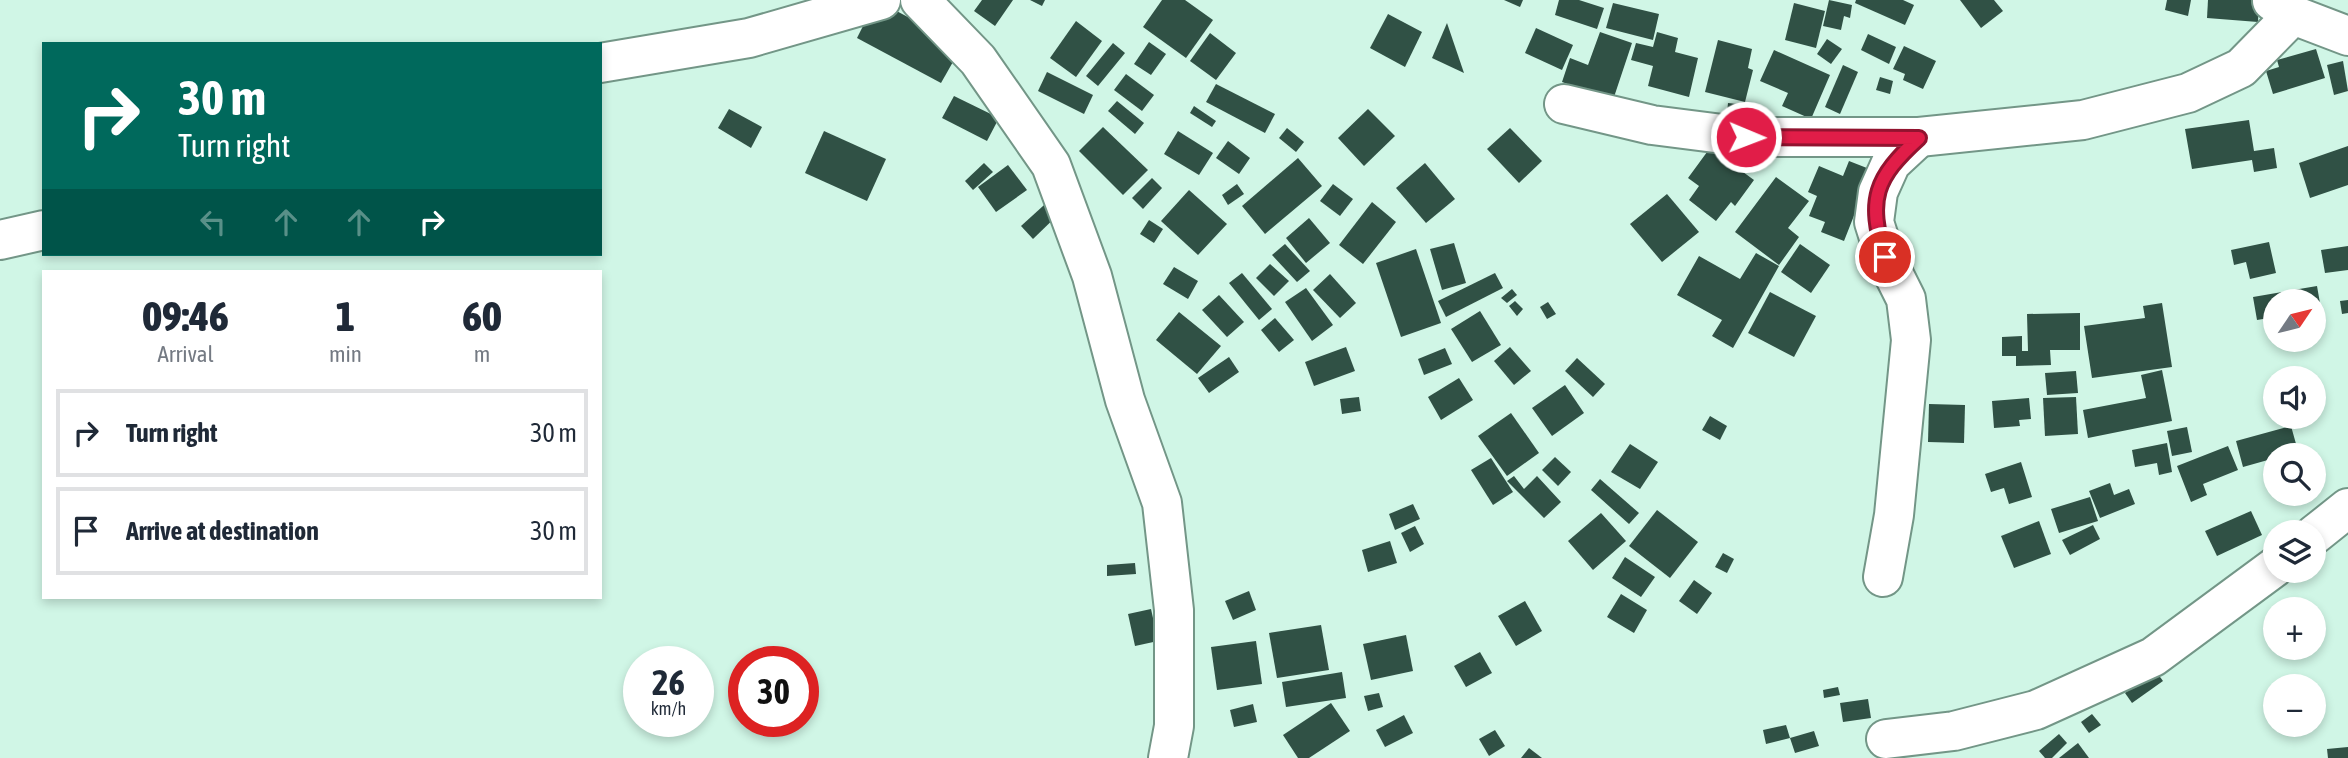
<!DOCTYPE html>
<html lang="en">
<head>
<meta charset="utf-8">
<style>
  :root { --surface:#fff; --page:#f2f2f3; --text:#1f2937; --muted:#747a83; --line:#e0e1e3 }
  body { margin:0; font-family:"Asap Condensed",sans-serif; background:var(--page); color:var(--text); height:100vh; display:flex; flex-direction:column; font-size:26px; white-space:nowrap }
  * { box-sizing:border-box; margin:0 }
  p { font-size:23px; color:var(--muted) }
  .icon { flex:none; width:38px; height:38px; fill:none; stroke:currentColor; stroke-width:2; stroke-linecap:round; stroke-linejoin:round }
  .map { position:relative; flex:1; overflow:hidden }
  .side { position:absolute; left:42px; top:270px; width:560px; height:329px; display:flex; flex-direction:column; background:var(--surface); border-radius:0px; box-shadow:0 4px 10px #0003 }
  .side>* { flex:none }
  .guide { position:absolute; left:42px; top:42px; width:560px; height:214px; border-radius:0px; box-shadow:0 4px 10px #0003; background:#00695c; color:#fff; overflow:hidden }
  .needle { width:46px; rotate:55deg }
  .buttons { position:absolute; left:2263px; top:289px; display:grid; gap:14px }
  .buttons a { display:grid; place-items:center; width:63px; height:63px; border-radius:50%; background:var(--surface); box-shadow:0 4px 10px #0003; font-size:35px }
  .speed { position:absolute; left:623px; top:646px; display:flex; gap:14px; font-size:35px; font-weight:700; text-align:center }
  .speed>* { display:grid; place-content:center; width:91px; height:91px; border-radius:50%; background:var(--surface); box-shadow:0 4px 10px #0003; line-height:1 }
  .speed small { font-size:18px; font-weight:400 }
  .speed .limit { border:10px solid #d22; background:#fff; color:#111 }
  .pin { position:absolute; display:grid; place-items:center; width:60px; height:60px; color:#fff; margin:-30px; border:4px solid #fff; border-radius:50%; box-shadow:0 2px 7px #0007 }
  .me { position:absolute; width:77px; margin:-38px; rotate:91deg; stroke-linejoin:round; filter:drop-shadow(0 0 5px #0008) }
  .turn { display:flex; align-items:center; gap:24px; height:147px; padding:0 21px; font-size:32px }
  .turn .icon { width:91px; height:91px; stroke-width:2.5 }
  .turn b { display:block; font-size:49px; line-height:60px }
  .lanes { display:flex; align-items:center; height:66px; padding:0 21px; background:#0003; justify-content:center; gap:35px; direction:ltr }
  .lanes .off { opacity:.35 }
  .eta { display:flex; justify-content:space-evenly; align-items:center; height:119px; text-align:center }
  .eta b { font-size:42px; font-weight:800; line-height:49px }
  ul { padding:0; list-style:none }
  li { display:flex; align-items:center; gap:21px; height:88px; margin:0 14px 10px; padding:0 7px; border:4px solid var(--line); border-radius:0px }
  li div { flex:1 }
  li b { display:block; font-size:26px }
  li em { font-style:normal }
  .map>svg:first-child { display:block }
  .building { fill:#305145 }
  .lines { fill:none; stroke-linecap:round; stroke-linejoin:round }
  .minor-casing { stroke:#739687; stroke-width:42 }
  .minor { stroke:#fff; stroke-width:38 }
  .route-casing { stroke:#92132f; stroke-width:18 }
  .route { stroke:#e11d48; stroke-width:12 }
</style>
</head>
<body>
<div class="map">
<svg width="2348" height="758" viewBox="0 0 2348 758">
  <rect width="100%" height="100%" fill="#d0f6e6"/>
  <g class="building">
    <polygon points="876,0 962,46 941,83 857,38"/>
    <polygon points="982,0 1013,0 995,26 974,11"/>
    <polygon points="1030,0 1045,0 1042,6"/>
    <polygon points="1162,0 1185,0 1213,20 1186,58 1143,27"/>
    <polygon points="1504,0 1523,0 1520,7"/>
    <polygon points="1559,0 1579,0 1604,8 1597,29 1555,15"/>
    <polygon points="1829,0 1852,5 1850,18 1844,16 1841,30 1823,26"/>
    <polygon points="1856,0 1903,0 1914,5 1905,25 1855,3"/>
    <polygon points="1960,0 1994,0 2003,11 1981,28"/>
    <polygon points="2167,0 2191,0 2188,16 2165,10"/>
    <polygon points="2208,0 2259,0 2258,22 2207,18"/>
    <polygon points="1613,3 1659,14 1653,40 1606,28"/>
    <polygon points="1794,3 1825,11 1816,48 1785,40"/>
    <polygon points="1388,14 1422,32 1405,67 1370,48"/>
    <polygon points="1076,21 1102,41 1076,77 1050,58"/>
    <polygon points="1447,23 1464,73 1432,58"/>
    <polygon points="1536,28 1573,45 1562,70 1525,53"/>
    <polygon points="1600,32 1632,43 1613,100 1562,82 1570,58 1588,65"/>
    <polygon points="1657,32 1678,38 1675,52 1698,58 1689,97 1648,86 1653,66 1631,60 1636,43 1653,47"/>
    <polygon points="1210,33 1236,53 1216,80 1190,61"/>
    <polygon points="1868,34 1896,47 1889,64 1861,50"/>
    <polygon points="1827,39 1842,49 1831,64 1817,54"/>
    <polygon points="1718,40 1752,49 1748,68 1753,70 1745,102 1705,92"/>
    <polygon points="1149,42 1166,54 1151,75 1134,64"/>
    <polygon points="1113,43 1125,53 1098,86 1086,76"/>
    <polygon points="1904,46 1936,61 1923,89 1903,80 1905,74 1893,69"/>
    <polygon points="2316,49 2325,78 2273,94 2266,71 2279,67 2277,60"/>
    <polygon points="1774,50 1830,75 1811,119 1782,106 1788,93 1760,81"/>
    <polygon points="2343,61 2348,91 2334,95 2327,65"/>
    <polygon points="1843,65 1858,72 1840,114 1825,107"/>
    <polygon points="1047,72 1093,95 1084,114 1038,91"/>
    <polygon points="1126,74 1154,95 1142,111 1114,90"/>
    <polygon points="1880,77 1893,81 1890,94 1876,90"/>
    <polygon points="1216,84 1275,114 1265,133 1206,102"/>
    <polygon points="954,96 999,118 987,141 942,118"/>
    <polygon points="1117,101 1144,123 1135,134 1108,111"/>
    <polygon points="1728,103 1746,105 1744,124 1726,122"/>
    <polygon points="1194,106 1216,121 1212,127 1190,113"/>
    <polygon points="729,109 762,127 751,148 718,128"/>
    <polygon points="1368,109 1395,136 1364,166 1338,138"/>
    <polygon points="2249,120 2254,151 2274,148 2277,168 2254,172 2252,160 2192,169 2185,129"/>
    <polygon points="1103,127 1148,170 1123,195 1079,151"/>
    <polygon points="1287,128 1304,142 1296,152 1279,138"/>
    <polygon points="1510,128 1542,161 1519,183 1487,149"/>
    <polygon points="824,131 886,159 867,201 805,173"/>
    <polygon points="1178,131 1213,153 1199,175 1164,154"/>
    <polygon points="1228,141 1250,158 1239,174 1216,158"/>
    <polygon points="2348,146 2348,185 2310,198 2299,163"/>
    <polygon points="1710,148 1754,180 1735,206 1731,202 1716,221 1689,200 1699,186 1688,178"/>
    <polygon points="1298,158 1322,186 1265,234 1242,206"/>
    <polygon points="1849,161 1872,170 1844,241 1821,232 1825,222 1809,216 1817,196 1808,192 1819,166 1843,176"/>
    <polygon points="984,163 993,172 973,190 965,181"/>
    <polygon points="1425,163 1455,199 1426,223 1396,188"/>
    <polygon points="1008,165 1027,190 996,212 978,187"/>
    <polygon points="1776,177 1809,201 1788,228 1799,237 1779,265 1735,232"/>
    <polygon points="1152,178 1162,188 1143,209 1132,198"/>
    <polygon points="1237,184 1244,194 1228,205 1222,195"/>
    <polygon points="1333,184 1353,199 1340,216 1320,201"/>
    <polygon points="1189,190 1227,224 1198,255 1161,221"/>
    <polygon points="1667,194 1699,232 1662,262 1630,224"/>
    <polygon points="1054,196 1065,208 1033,239 1021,226"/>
    <polygon points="1372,202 1396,222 1363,264 1339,245"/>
    <polygon points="1309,218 1330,243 1306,263 1286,238"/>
    <polygon points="1149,220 1163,229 1154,243 1140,234"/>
    <polygon points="2269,242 2276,273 2250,279 2246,262 2234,265 2231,250"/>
    <polygon points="1454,243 1466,283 1442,290 1430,249"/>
    <polygon points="1285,244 1310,271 1297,282 1272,255"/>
    <polygon points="1800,244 1830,265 1811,293 1781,272"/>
    <polygon points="2348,246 2348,270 2325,273 2321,250"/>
    <polygon points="1416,249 1441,323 1401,337 1376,263"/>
    <polygon points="1756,253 1779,266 1733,348 1712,336 1722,320 1677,295 1699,256 1740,279"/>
    <polygon points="1270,264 1289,281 1274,296 1256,278"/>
    <polygon points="1174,267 1198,281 1188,299 1163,284"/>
    <polygon points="1242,273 1272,309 1259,320 1229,283"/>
    <polygon points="1495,273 1503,288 1446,317 1438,301"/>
    <polygon points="1330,274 1356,303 1340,318 1313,290"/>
    <polygon points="2317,286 2321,309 2314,310 2314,301 2275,301 2275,317 2257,320 2253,297"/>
    <polygon points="1306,288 1333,325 1312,341 1285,302"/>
    <polygon points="1512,289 1517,295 1507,303 1501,298"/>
    <polygon points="1770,292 1816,316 1794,357 1748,333"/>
    <polygon points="1219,295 1244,322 1227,337 1202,310"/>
    <polygon points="2348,300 2348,313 2342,314 2340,301"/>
    <polygon points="1515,301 1523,309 1517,316 1509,306"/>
    <polygon points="1548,302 1556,314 1547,319 1540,307"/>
    <polygon points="2162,303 2172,367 2092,378 2084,326 2145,318 2143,306"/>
    <polygon points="1480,311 1501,345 1472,362 1451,329"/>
    <polygon points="1179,312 1221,346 1197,374 1156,340"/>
    <polygon points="2080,313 2080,350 2050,350 2051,365 2016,366 2016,356 2002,356 2002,337 2022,336 2022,351 2028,351 2027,314"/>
    <polygon points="1275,318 1294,340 1279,352 1261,330"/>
    <polygon points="1346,347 1355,371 1314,386 1305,362"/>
    <polygon points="1510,347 1531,371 1514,385 1494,361"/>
    <polygon points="1445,348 1452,364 1424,375 1418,359"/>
    <polygon points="1229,357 1239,372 1209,393 1198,378"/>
    <polygon points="1577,358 1605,384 1593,397 1565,371"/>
    <polygon points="2162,370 2172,421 2088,438 2083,410 2146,398 2141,375"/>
    <polygon points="2076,371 2078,393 2047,395 2045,373"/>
    <polygon points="1459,378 1473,400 1441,420 1428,397"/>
    <polygon points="1565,385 1584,413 1552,436 1532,408"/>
    <polygon points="1359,397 1361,411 1342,414 1340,399"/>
    <polygon points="2076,397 2078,434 2045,436 2043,398"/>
    <polygon points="2029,398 2031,419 2019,420 2020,426 1994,428 1992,401"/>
    <polygon points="1929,404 1965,405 1964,443 1928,442"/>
    <polygon points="1511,413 1539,453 1507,476 1478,436"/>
    <polygon points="1710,416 1727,426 1720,440 1702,430"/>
    <polygon points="2291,426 2298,451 2275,455 2275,458 2243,467 2236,441"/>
    <polygon points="2187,427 2192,452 2172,456 2167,431"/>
    <polygon points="2167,443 2172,472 2159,475 2157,463 2135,467 2132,450"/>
    <polygon points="1630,444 1658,462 1640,489 1611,472"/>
    <polygon points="2228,446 2238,470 2203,484 2207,495 2191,502 2177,466"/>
    <polygon points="1555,457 1571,472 1558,486 1542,470"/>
    <polygon points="1491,458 1513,492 1493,505 1471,470"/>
    <polygon points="2021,462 2032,497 2009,504 2004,488 1991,492 1985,474"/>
    <polygon points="1514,476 1524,489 1537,476 1561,502 1544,518 1507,481"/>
    <polygon points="1600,479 1639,513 1629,524 1591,490"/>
    <polygon points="2110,483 2114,495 2129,489 2135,504 2100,518 2089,491"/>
    <polygon points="2090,497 2098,521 2059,533 2051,509"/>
    <polygon points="1413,504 1420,519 1395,530 1389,514"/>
    <polygon points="1657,510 1698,542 1670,578 1629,546"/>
    <polygon points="2251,511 2262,535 2217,556 2205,531"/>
    <polygon points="1601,513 1626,541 1593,570 1568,541"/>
    <polygon points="2039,521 2051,554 2014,568 2001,536"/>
    <polygon points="2093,525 2100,539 2070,555 2062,540"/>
    <polygon points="1415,526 1424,544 1410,552 1401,533"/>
    <polygon points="1390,541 1397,563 1368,572 1362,550"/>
    <polygon points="1723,553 1734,559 1727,573 1715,567"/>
    <polygon points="1625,557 1655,577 1641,597 1612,578"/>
    <polygon points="1135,563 1136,574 1107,576 1107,565"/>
    <polygon points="1694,580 1712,593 1697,614 1679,601"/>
    <polygon points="1249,591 1256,610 1233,620 1225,601"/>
    <polygon points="1621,594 1647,610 1634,633 1607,617"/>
    <polygon points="1525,601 1542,631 1516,646 1498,616"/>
    <polygon points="1151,609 1158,641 1135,646 1128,614"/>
    <polygon points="1321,625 1329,670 1277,678 1269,633"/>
    <polygon points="1406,635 1413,671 1371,680 1363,644"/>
    <polygon points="1256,641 1262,684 1217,690 1211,647"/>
    <polygon points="1480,652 1492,673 1466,687 1454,666"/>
    <polygon points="2155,670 2163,681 2132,703 2125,693"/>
    <polygon points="1342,672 1346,698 1286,707 1282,682"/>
    <polygon points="1838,687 1840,695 1824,698 1823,690"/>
    <polygon points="1379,693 1383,707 1368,711 1364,696"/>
    <polygon points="1868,699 1871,718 1843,722 1840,703"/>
    <polygon points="1331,703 1350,731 1309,758 1298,758 1283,735"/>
    <polygon points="1253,704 1257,722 1234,727 1230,710"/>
    <polygon points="2092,714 2101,725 2089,733 2081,722"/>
    <polygon points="1404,715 1413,733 1385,747 1376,730"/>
    <polygon points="1786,725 1790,738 1766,744 1763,730"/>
    <polygon points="1495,730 1505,746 1489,756 1479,739"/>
    <polygon points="1814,731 1819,746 1795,753 1790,738"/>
    <polygon points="2059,734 2067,743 2052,758 2045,758 2039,751"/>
    <polygon points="2078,743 2089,758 2059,758"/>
    <polygon points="2348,747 2348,758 2328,758 2327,749"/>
    <polygon points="1529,748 1542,758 1521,758"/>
  </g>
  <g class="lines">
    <defs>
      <g id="minor">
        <polyline points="920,0 978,60 1051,165 1092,276 1125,400 1162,503 1174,610 1174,726 1168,758"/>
        <polyline points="2272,1 2293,15 2348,36"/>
        <polyline points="600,63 749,38 881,0"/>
        <polyline points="1564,104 1652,125 1746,137 1919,137 2083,120 2188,93 2241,68 2293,15"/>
        <polyline points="0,240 44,230"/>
        <polyline points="2314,535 2348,508"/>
        <polyline points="1883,577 1894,515 1911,340 1906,299 1885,257 1874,222 1878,192 1891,163 1919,137"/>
        <polyline points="1886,739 1954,731 2036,710 2153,657 2275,567"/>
      </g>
    </defs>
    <use href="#minor" class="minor-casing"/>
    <use href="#minor" class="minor"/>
  </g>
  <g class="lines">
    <defs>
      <path id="route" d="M1746 137 1919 138C1875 178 1867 199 1885 257"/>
    </defs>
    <use href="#route" class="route-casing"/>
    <use href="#route" class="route"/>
  </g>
</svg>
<div class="buttons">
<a><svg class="needle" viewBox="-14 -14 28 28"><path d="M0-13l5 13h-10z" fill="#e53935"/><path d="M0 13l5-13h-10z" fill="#747a83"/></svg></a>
<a><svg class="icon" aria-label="sound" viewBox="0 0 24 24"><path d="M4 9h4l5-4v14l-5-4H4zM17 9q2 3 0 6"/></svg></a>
<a><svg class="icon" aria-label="search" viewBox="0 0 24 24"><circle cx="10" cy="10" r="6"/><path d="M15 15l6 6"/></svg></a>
<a><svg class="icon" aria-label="layers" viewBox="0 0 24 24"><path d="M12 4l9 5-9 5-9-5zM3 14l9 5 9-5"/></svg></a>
<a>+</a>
<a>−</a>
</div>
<div class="speed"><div>26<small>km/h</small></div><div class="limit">30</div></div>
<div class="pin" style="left:1885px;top:257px;background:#d93025"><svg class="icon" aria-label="arrive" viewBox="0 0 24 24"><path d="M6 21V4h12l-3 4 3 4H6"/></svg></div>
<svg class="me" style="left:1746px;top:137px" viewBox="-20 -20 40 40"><circle r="17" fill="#e11d48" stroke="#fff" stroke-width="3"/><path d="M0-11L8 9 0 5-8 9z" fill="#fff"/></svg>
<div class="guide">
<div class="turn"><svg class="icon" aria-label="right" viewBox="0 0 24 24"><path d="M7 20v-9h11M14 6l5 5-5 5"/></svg><div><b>30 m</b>Turn right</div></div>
<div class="lanes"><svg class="icon off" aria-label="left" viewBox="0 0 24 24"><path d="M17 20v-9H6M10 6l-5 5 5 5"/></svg><svg class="icon off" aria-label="ahead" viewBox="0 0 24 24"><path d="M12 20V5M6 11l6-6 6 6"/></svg><svg class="icon off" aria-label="ahead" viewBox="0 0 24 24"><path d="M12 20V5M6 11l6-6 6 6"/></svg><svg class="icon" aria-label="right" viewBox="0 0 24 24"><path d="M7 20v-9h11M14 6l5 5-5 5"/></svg></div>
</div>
<section class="side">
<div class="eta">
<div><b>09:46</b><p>Arrival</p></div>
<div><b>1</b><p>min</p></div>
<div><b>60</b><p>m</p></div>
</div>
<ul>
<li><svg class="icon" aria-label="right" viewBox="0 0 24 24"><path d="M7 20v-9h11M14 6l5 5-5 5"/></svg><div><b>Turn right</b></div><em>30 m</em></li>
<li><svg class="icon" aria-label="arrive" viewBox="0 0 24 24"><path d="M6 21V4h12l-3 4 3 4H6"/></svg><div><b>Arrive at destination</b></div><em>30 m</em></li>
</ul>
</section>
</div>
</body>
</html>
